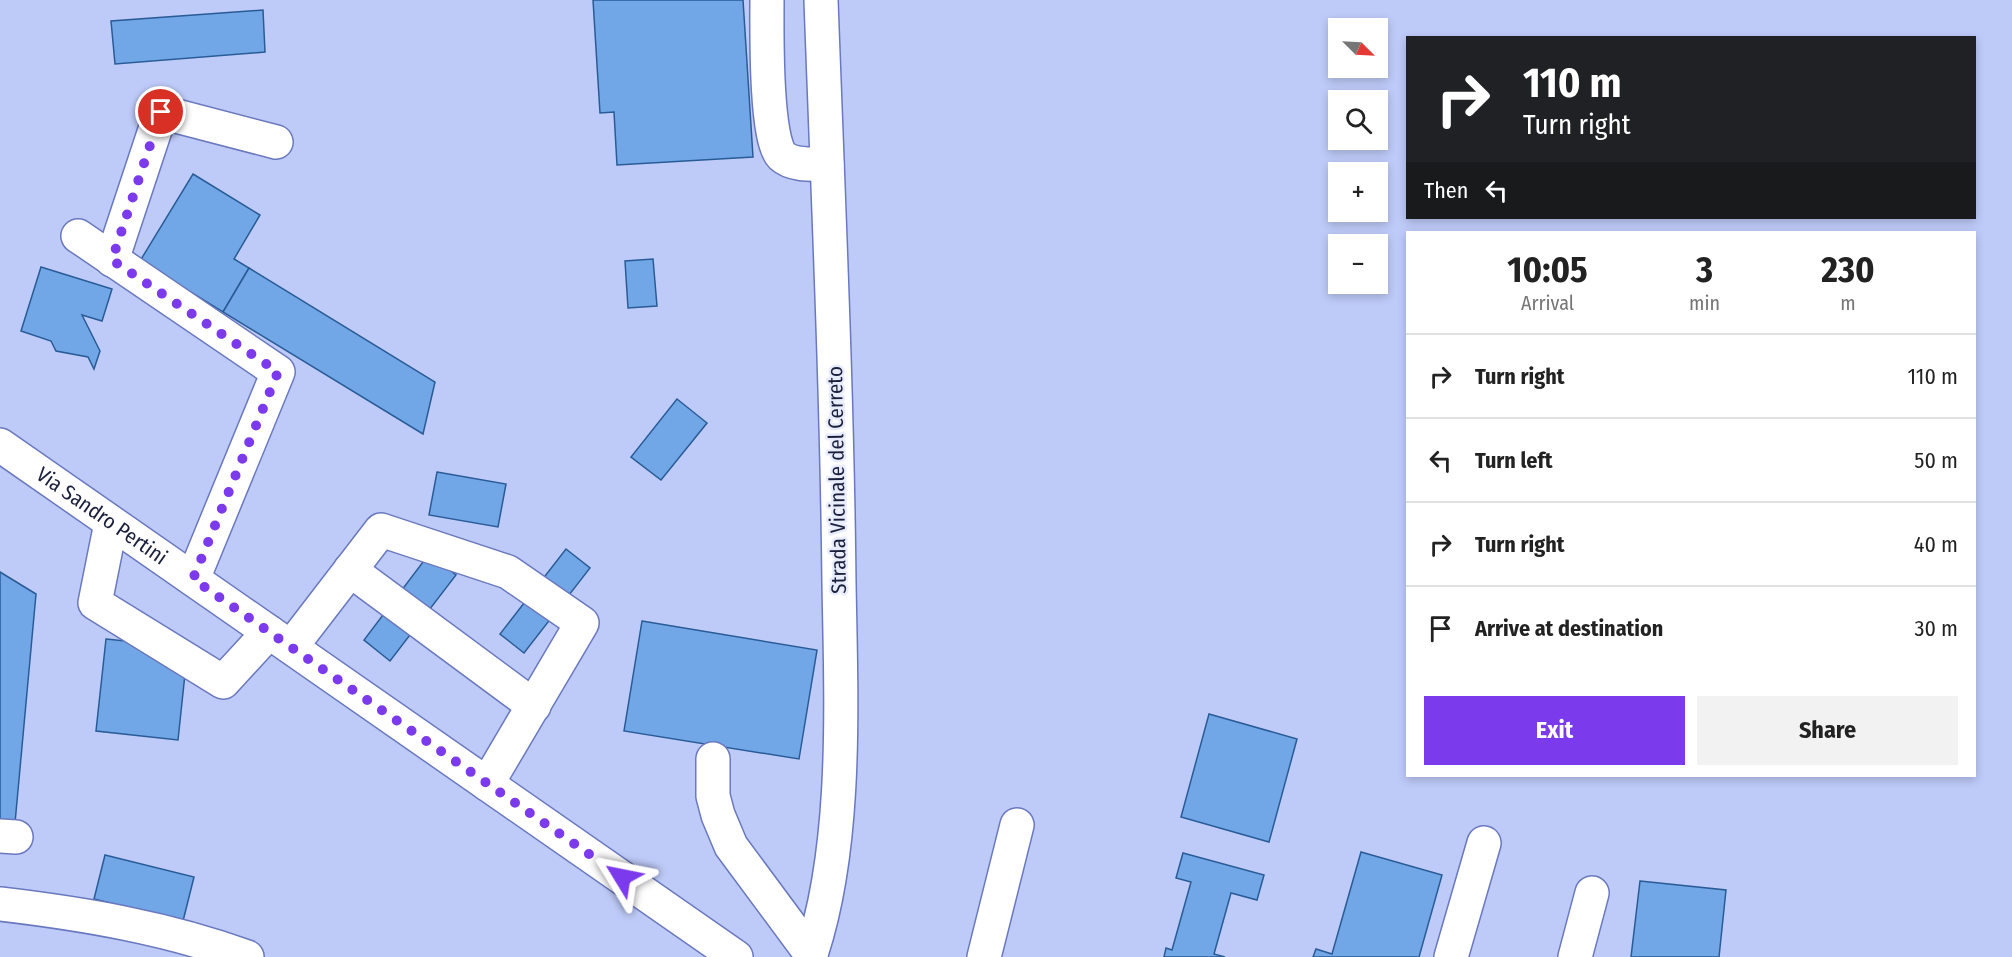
<!DOCTYPE html>
<html lang="en">
<head>
<meta charset="utf-8">
<style>
  :root { --surface:#fff; --page:#f2f2f2; --text:#222; --muted:#767676; --line:#e0e0e0; --accent:#7c3aed }
  body { margin:0; font-family:"Fira Sans Condensed",sans-serif; background:var(--page); color:var(--text); height:100vh; display:flex; flex-direction:column; font-size:22px; white-space:nowrap }
  * { box-sizing:border-box; margin:0 }
  p { font-size:20px; color:var(--muted) }
  .icon { flex:none; width:33px; height:33px; fill:none; stroke:currentColor; stroke-width:2; stroke-linecap:round; stroke-linejoin:round }
  .map { position:relative; flex:1; overflow:hidden }
  .panel { position:absolute; left:1406px; top:231px; width:570px; height:546px; display:flex; flex-direction:column; background:var(--surface); border-radius:0px; box-shadow:0 3px 9px #0003 }
  .panel>* { flex:none }
  .guide { position:absolute; left:1406px; top:36px; width:570px; height:183px; border-radius:0px; box-shadow:0 3px 9px #0003; background:#202124; color:#fff; overflow:hidden }
  .needle { width:39px; rotate:114deg }
  .tools { position:absolute; left:1328px; top:18px; display:grid; gap:12px }
  .tools a { display:grid; place-items:center; width:60px; height:60px; border-radius:0px; background:var(--surface); box-shadow:0 3px 9px #0003; font-size:30px }
  .pin { position:absolute; display:grid; place-items:center; width:51px; height:51px; color:#fff; margin:-26px; border:3px solid #fff; border-radius:50%; box-shadow:0 2px 6px #0007 }
  .me { position:absolute; width:66px; margin:-33px; rotate:305deg; stroke-linejoin:round; filter:drop-shadow(0 0 4px #0008) }
  .turn { display:flex; align-items:center; gap:21px; height:126px; padding:0 18px; font-size:27px }
  .turn .icon { width:78px; height:78px; stroke-width:2.5 }
  .turn b { display:block; font-size:42px; line-height:51px }
  .then { display:flex; align-items:center; height:57px; padding:0 18px; background:#0003; gap:12px; font-size:22px }
  .eta { display:flex; justify-content:space-evenly; align-items:center; height:102px; text-align:center }
  .eta b { font-size:36px; font-weight:700; line-height:42px }
  .action { display:flex; gap:12px; margin-top:auto; padding:12px 18px }
  .action a { flex:1; height:69px; border-radius:0px; background:var(--accent); color:#fff; font-size:24px; font-weight:700; line-height:69px; text-align:center }
  .action a+a { background:var(--page); color:var(--text) }
  ul { padding:0; list-style:none }
  li { display:flex; align-items:center; gap:18px; height:84px; padding:0 18px; border-top:2px solid var(--line) }
  li div { flex:1 }
  li b { display:block; font-size:22px }
  li em { font-style:normal }
  .map>svg:first-child { display:block }
  .building { fill:#72a7e7; stroke:#295c96; stroke-width:1.5 }
  .lines { fill:none; stroke-linecap:round; stroke-linejoin:round }
  .minor-casing { stroke:#6a79bf; stroke-width:36 }
  .major-casing { stroke:#6a79bf; stroke-width:36 }
  .minor { stroke:#fff; stroke-width:33 }
  .major { stroke:#fff; stroke-width:33 }
  .route { stroke:#7c3aed; stroke-width:10; stroke-dasharray:0 18 }
  .labels { text-anchor:middle; dominant-baseline:central; stroke-width:5; stroke-linejoin:round; paint-order:stroke }
  .street-label { font-size:21px; fill:#1a1f3c; stroke:#e8ecfc }
</style>
</head>
<body>
<div class="map">
<svg width="2012" height="957" viewBox="0 0 2012 957">
  <rect width="100%" height="100%" fill="#becaf8"/>
  <g class="building">
    <polygon points="593,0 743,0 753,157 617,165 614,112 600,113"/>
    <polygon points="263,10 265,52 115,64 111,21"/>
    <polygon points="193,174 260,215 234,259 249,268 223,312 140,261"/>
    <polygon points="653,259 657,306 628,308 625,261"/>
    <polygon points="41,267 112,289 102,321 82,315 100,351 94,369 88,357 56,351 51,341 21,331"/>
    <polygon points="249,268 435,382 423,434 223,312"/>
    <polygon points="677,399 707,423 661,480 631,457"/>
    <polygon points="437,472 506,484 498,527 429,515"/>
    <polygon points="566,549 590,568 524,653 500,634"/>
    <polygon points="429,554 456,575 390,661 364,640"/>
    <polygon points="0,572 36,594 15,823 0,822"/>
    <polygon points="642,621 817,650 799,759 624,731"/>
    <polygon points="106,639 135,642 185,674 178,740 96,731"/>
    <polygon points="1209,714 1297,739 1269,842 1181,817"/>
    <polygon points="1361,852 1442,875 1419,957 1313,957 1316,949 1332,954"/>
    <polygon points="1183,853 1264,875 1257,900 1231,893 1214,954 1225,957 1164,957 1166,948 1172,950 1191,882 1176,878"/>
    <polygon points="105,855 194,877 183,921 94,899"/>
    <polygon points="1640,881 1726,890 1719,957 1631,957"/>
  </g>
  <g class="lines">
    <defs>
      <g id="minor">
        <path d="M767 0C767 27 765 140 782 156 793 166 813 164 827 164"/>
        <polyline points="78,236 278,372 193,579"/>
        <polyline points="112,260 161,112 276,142"/>
        <polyline points="111,523 95,603 223,682 269,632"/>
        <polyline points="350,570 534,706"/>
        <polyline points="291,647 381,530 508,572 582,623 487,784"/>
        <polyline points="713,759 713,796 718,815 731,846 811,954"/>
        <polyline points="0,836 16,837"/>
        <path d="M0 904C85 914 167 928 247 957"/>
        <path d="M810 957C848 846 841 700 839 583 837 389 828 194 821 0"/>
        <polyline points="984,957 1017,825"/>
        <polyline points="1451,957 1484,843"/>
        <polyline points="1575,957 1592,893"/>
      </g>
      <g id="major">
        <path id="s1" d="M0 445 736 957"/>
      </g>
    </defs>
    <use href="#minor" class="minor-casing"/>
    <use href="#major" class="major-casing"/>
    <use href="#minor" class="minor"/>
    <use href="#major" class="major"/>
  </g>
  <g class="lines">
    <polyline class="route" points="161,112 112,260 278,372 193,579 622,877"/>
  </g>
  <g class="labels">
    <g class="street-label">
      <text transform="translate(837 480) rotate(-91)">Strada Vicinale del Cerreto</text>
      <text stroke="none"><textPath href="#s1" startOffset="124">Via Sandro Pertini</textPath></text>
    </g>
  </g>
</svg>
<div class="tools">
<a><svg class="needle" viewBox="-14 -14 28 28"><path d="M0-13l5 13h-10z" fill="#e53935"/><path d="M0 13l5-13h-10z" fill="#767676"/></svg></a>
<a><svg class="icon" aria-label="search" viewBox="0 0 24 24"><circle cx="10" cy="10" r="6"/><path d="M15 15l6 6"/></svg></a>
<a>+</a>
<a>−</a>
</div>
<div class="pin" style="left:161px;top:112px;background:#d93025"><svg class="icon" aria-label="arrive" viewBox="0 0 24 24"><path d="M6 21V4h12l-3 4 3 4H6"/></svg></div>
<svg class="me" style="left:622px;top:877px" viewBox="-20 -20 40 40"><path d="M0-17L14 15 0 8-14 15z" fill="#7c3aed" stroke="#fff" stroke-width="4"/></svg>
<div class="guide">
<div class="turn"><svg class="icon" aria-label="right" viewBox="0 0 24 24"><path d="M7 20v-9h11M14 6l5 5-5 5"/></svg><div><b>110 m</b>Turn right</div></div>
<div class="then">Then<svg class="icon" aria-label="left" viewBox="0 0 24 24"><path d="M17 20v-9H6M10 6l-5 5 5 5"/></svg></div>
</div>
<section class="panel">
<div class="eta">
<div><b>10:05</b><p>Arrival</p></div>
<div><b>3</b><p>min</p></div>
<div><b>230</b><p>m</p></div>
</div>
<ul>
<li><svg class="icon" aria-label="right" viewBox="0 0 24 24"><path d="M7 20v-9h11M14 6l5 5-5 5"/></svg><div><b>Turn right</b></div><em>110 m</em></li>
<li><svg class="icon" aria-label="left" viewBox="0 0 24 24"><path d="M17 20v-9H6M10 6l-5 5 5 5"/></svg><div><b>Turn left</b></div><em>50 m</em></li>
<li><svg class="icon" aria-label="right" viewBox="0 0 24 24"><path d="M7 20v-9h11M14 6l5 5-5 5"/></svg><div><b>Turn right</b></div><em>40 m</em></li>
<li><svg class="icon" aria-label="arrive" viewBox="0 0 24 24"><path d="M6 21V4h12l-3 4 3 4H6"/></svg><div><b>Arrive at destination</b></div><em>30 m</em></li>
</ul>
<div class="action"><a>Exit</a><a>Share</a></div>
</section>
</div>
</body>
</html>
